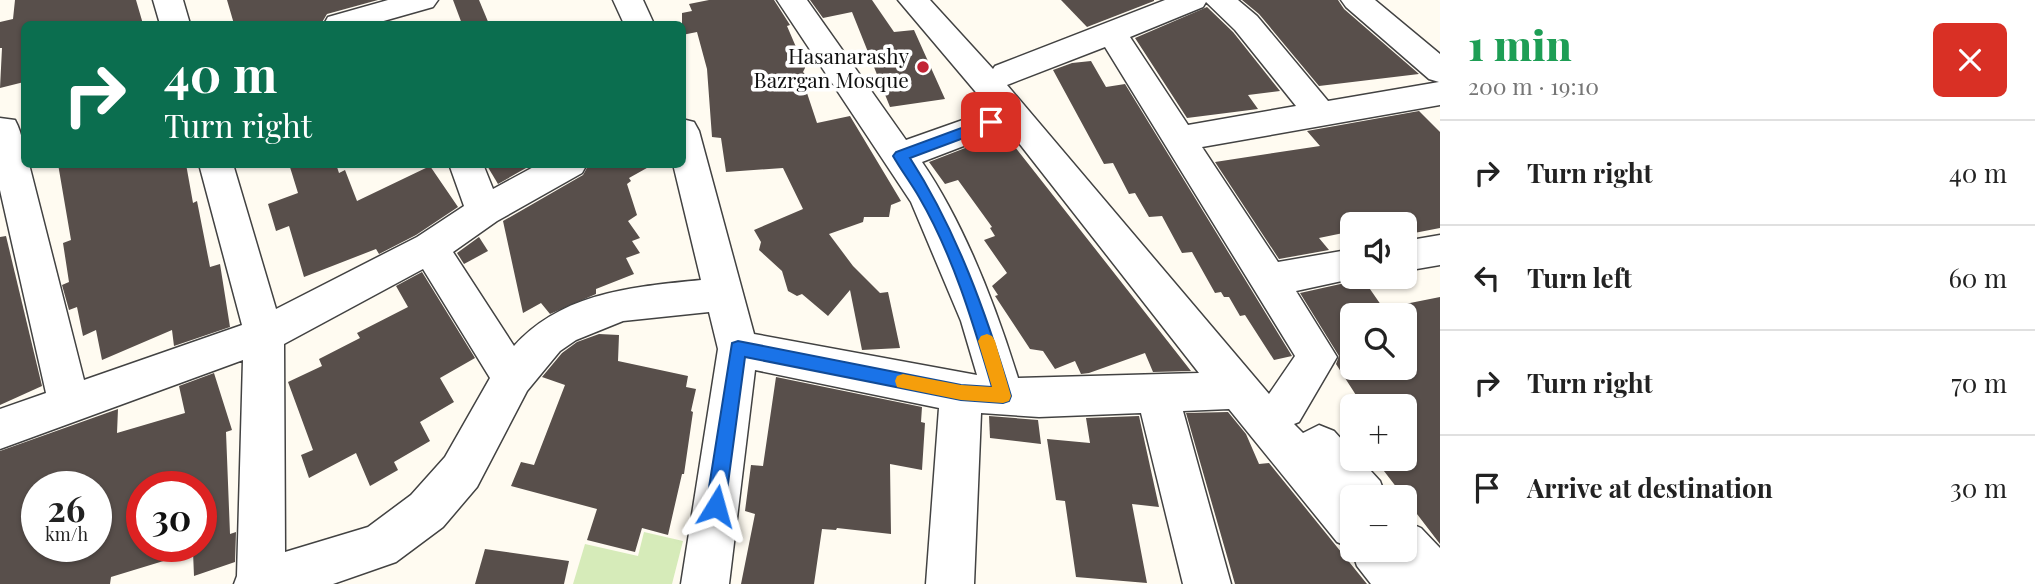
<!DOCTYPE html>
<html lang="en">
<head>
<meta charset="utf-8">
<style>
  :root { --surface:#fff; --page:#f6f6f6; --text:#222; --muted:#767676; --line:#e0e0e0 }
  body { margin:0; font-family:"Playfair Display",serif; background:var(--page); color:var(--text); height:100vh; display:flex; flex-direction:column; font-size:26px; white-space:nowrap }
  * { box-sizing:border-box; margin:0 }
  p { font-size:23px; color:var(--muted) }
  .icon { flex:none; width:38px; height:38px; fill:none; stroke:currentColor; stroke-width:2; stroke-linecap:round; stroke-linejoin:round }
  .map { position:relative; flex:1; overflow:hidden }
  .details { display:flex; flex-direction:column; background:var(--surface); width:595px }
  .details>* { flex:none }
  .top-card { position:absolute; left:21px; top:21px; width:665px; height:147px; border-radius:10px; box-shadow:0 2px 5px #0004; background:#0b6e4f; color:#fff; overflow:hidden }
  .buttons { position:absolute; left:1340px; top:212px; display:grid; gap:14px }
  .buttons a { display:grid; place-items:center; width:77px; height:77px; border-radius:10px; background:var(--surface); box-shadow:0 2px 5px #0004; font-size:35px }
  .speed { position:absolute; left:21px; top:471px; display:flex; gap:14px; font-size:35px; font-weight:700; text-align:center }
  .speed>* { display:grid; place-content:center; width:91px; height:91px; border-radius:50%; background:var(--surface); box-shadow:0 2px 5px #0004; line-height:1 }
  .speed small { font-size:18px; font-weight:400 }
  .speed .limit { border:10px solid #d22; background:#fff; color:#111 }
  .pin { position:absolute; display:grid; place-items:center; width:60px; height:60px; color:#fff; margin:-30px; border-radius:14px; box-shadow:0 4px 10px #0006 }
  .me { position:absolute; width:77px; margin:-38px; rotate:8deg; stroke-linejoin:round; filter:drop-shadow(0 0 5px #0008) }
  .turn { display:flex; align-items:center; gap:24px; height:147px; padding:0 28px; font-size:32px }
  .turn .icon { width:91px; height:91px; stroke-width:2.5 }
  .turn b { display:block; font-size:49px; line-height:60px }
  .round { display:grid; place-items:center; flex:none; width:74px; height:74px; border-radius:10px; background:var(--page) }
  .head { display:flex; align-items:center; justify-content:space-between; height:119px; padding:0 28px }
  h1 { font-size:42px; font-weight:800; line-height:52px; color:#1e9e55 }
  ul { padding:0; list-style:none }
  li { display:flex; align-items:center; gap:21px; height:105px; padding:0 28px; border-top:2px solid var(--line) }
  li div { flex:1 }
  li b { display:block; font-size:26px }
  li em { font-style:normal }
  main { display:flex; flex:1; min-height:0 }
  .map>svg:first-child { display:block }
  .green { fill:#d6ebb9 }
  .building { fill:#584f4b; fill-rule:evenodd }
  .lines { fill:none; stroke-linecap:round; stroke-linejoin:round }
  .minor-casing { stroke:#424242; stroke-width:3 }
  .minor { fill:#fff; fill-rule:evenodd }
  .route { fill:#1a73e8; stroke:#114b97; stroke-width:2 }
  .slow { fill:#f59e0b }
  .poi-dot { fill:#c22334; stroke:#fff; stroke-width:2.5 }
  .labels { text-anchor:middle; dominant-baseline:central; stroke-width:7; stroke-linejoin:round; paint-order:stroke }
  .poi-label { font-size:21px; fill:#0f0f0f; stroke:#fff; text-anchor:end }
</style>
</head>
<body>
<main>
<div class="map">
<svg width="1440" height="584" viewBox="0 0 1440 584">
  <rect width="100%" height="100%" fill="#fffbf1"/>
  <polygon class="green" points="644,532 683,541 672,584 573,584 585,544 638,556"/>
  <g class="building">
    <polygon points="15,0 136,0 143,24 24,24 24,82 0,88 2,48 0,48 0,22 13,19"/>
    <polygon points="227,0 378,0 327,14 321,24 234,24"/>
    <polygon points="453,0 479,0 489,24 462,24"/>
    <polygon points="709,0 774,0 790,25 787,26 805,68 803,72 810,80 806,90 817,123 850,116 901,201 891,205 889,217 864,217 863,222 829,234 853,266 880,293 888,292 900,348 862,350 850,290 828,316 802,294 797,296 788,291 782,271 759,250 761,242 754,230 803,209 783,168 726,172 721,138 712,137 707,69 697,32 682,35 682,13 692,11 689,4"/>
    <polygon points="810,0 872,0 894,32 914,30 945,99 890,107 852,12 823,18"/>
    <polygon points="1061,0 1154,0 1154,1 1087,27"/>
    <polygon points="1242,0 1338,0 1344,9 1419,74 1319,86 1259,14"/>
    <polygon points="1207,7 1233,32 1280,91 1248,95 1258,109 1187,118 1135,38"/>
    <polygon points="1091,61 1106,87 1125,84 1292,356 1274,360 1245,315 1240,316 1229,297 1224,297 1221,292 1215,293 1192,252 1182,253 1162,216 1149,217 1135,193 1129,194 1113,163 1104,164 1053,70 1072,63"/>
    <polygon points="1419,111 1440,132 1440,228 1409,234 1405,224 1353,224 1353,231 1319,238 1329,250 1279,259 1215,162 1320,146 1307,131"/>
    <polygon points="1004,133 1111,269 1191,371 1153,372 1145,353 1089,373 1081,374 1075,361 1055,369 1043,351 1030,349 995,296 998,295 992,286 1007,273 984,240 995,236 990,228 992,227 958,180 945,184 929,162"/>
    <polygon points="58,164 186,164 193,203 197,201 210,267 220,264 230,327 174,346 172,330 102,360 96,330 83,336 77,307 69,310 62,285 69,282 63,243 71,240"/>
    <polygon points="289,164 336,164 339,173 345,170 357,201 430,166 458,207 416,235 379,254 376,249 304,277 289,226 276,231 268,204 298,193"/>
    <polygon points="486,164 533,164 498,184"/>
    <polygon points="589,164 654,164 629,178 631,181 627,184 637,215 628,221 640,238 632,241 640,253 626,258 634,274 596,289 596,294 550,314 541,303 523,313 503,221 583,175"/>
    <polygon points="6,236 42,386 0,405 0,237"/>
    <polygon points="479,237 488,251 464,264 457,253"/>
    <polygon points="422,272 475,358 440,378 454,402 420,422 430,441 394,462 398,470 370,486 356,453 309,478 301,455 313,450 288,382 322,366 319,359 360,338 357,333 408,307 396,286"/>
    <polygon points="1363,279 1388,315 1353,315 1353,368 1405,368 1405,304 1440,297 1440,544 1374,458 1405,458 1405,406 1363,406 1336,364 1339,356 1300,293"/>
    <polygon points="599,334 619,335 618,361 688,376 686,387 696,389 691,411 693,412 684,474 682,474 668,535 642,528 635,552 587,540 597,509 511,486 521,462 534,465 565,385 542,377 562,353 577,342"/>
    <path d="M214 373 232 430 226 432 230 534 236 532 235 562 194 576 193 552 111 577 110 584H0V451L118 409 117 433 185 413 179 386ZM37 486H96V546H37ZM142 486H201V546H142Z"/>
    <polygon points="776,377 922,407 921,422 925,423 922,470 890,464 891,534 837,528 836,530 822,529 814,584 741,584 755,514 745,511 751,465 763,466"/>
    <polygon points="1228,412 1246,434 1259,464 1269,463 1367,584 1235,584 1186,413"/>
    <polygon points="989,416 1038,420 1041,444 990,438"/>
    <polygon points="1139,416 1159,507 1132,504 1147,583 1076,577 1065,501 1056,500 1047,439 1090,443 1086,418"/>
    <polygon points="485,549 569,561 564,584 475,584"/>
  </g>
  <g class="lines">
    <defs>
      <g id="minor">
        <polygon points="153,0 183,0 190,24 160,24"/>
        <polygon points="388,0 438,0 433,7 373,24 324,24 328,17"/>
        <polygon points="613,0 643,0 654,24 624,24"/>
        <path d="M777 0H807L906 140 991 110 898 0H930L993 69 995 66 1165 0H1238L1257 16 1328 101 1439 82 1429 79 1346 7 1341 0H1375L1440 54V105L1202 147 1278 262 1353 249V276H1365L1296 291 1337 357 1299 422 1294 424 1303 433 1319 425 1334 431 1353 452V458H1359L1380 481 1386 497H1353V550H1405V521L1421 528 1440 548V584H1371L1357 566 1351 548 1337 542 1229 409 1183 411 1231 584H1183L1141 413 1039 417 981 413 974 584H926L939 408 755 370 729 584H681L718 349 709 312 623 321 576 340 560 351 527 391 477 487 443 527 396 562 333 584H234L237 576 243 360 0 449V409L46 393 0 190V118L15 120C23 135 24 148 24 164H29L84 380 242 325 199 164H233L276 309 417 237 464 206 449 164H483L493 189 539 164H587L582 173 497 221 453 252 514 346C563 292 633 287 701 280L673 164H682V119L694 122 699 131 754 334 977 375 961 321 911 202ZM1206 2 1235 30 1296 106 1188 125 1130 37 1203 7ZM1105 47 1295 356 1269 394 1007 85ZM1008 129 1199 373 1018 378C996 307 964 223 922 162ZM423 269 490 378 445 457 411 495 368 527 285 552 284 344Z"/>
        <polygon points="1440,235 1440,265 1405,271 1405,241"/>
      </g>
    </defs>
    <use href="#minor" class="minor-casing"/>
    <use href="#minor" class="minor"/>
  </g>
  <path class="route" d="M991 117 998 122 996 126 910 158C957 231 986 313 1011 396L1009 401 1003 403 961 400 745 357 725 506 722 512 716 515 709 512 706 506 732 343 738 341 961 385 992 387C973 323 953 255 919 197 911 183 901 170 893 156L896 152Z"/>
  <polygon class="slow" points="987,334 992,336 995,341 1011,396 1009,401 1003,403 961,400 897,387 895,381 897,376 903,374 961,385 992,387 978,341 981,336"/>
  <circle class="poi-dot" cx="923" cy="67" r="7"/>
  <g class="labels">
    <g class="poi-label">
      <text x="909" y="55">Hasanarashy<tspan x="909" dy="24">Bazrgan Mosque</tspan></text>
    </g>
  </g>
</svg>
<div class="buttons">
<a><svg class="icon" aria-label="sound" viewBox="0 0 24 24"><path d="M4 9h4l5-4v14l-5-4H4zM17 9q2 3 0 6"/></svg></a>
<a><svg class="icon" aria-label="search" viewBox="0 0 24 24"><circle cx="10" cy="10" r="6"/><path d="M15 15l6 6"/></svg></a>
<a>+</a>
<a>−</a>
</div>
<div class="speed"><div>26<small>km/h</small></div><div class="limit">30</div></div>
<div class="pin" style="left:991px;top:122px;background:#d93025"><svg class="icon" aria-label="arrive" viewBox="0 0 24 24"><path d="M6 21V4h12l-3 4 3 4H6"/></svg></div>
<svg class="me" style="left:716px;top:506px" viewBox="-20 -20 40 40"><path d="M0-17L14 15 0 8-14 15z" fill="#1a73e8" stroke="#fff" stroke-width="4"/></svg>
<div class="top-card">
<div class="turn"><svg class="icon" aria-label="right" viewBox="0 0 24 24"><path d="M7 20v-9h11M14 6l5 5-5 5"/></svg><div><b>40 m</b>Turn right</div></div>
</div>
</div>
<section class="details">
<div class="head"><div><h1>1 min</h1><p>200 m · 19:10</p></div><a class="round" style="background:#d93025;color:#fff"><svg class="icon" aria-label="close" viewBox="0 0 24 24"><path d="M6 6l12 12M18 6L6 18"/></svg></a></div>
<ul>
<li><svg class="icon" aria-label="right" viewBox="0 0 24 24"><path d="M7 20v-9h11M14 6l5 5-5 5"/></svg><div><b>Turn right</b></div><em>40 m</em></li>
<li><svg class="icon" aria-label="left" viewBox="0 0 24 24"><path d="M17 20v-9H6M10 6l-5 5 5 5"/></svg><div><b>Turn left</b></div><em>60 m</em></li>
<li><svg class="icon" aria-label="right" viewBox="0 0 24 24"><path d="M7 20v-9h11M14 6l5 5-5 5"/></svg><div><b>Turn right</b></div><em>70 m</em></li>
<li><svg class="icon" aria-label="arrive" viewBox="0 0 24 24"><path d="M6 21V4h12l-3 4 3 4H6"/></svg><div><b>Arrive at destination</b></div><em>30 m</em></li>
</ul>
</section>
</main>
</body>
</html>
